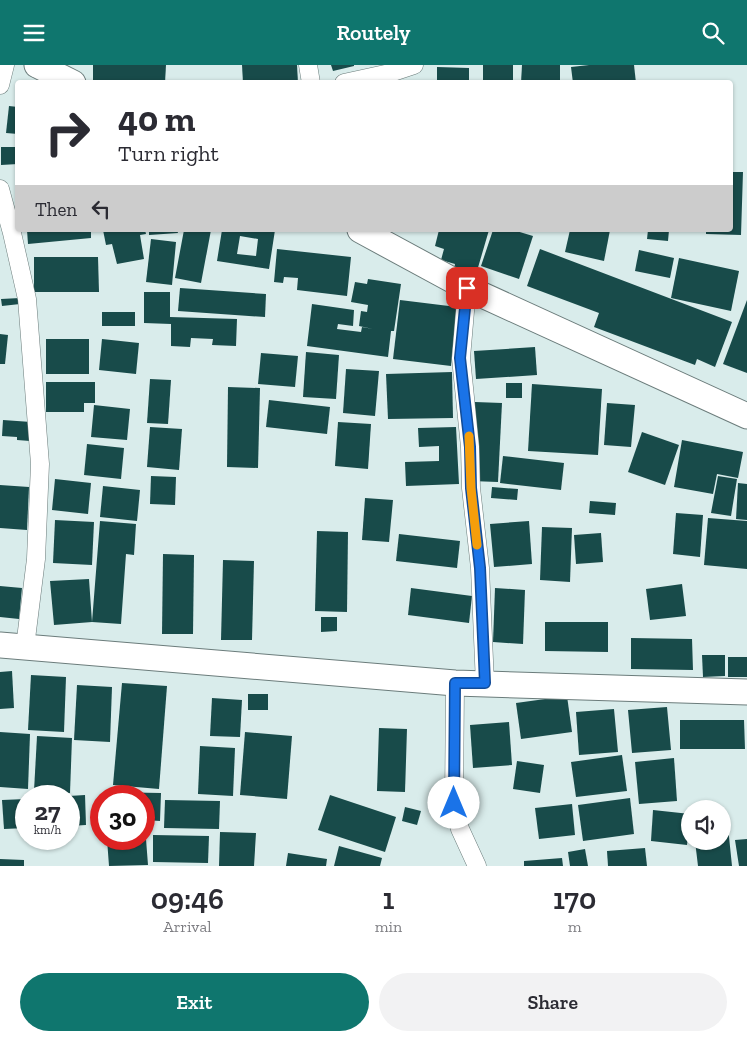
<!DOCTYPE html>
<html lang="en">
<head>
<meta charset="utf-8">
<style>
  :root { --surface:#fff; --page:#f2f2f3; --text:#2b2b33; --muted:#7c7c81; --accent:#0f766e }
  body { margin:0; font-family:"Zilla Slab",serif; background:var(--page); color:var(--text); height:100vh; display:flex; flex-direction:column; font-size:19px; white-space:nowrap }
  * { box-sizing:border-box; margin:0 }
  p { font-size:16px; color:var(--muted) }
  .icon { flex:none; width:28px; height:28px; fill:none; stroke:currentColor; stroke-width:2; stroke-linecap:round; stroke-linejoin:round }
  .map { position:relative; height:801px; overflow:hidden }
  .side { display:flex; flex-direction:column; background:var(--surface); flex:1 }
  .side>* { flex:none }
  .banner { position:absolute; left:15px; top:15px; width:718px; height:152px; border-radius:5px; box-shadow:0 1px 4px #0004; background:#fff; color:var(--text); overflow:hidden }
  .buttons { position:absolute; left:681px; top:735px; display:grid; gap:10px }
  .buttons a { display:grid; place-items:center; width:50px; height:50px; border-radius:50%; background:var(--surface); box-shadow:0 1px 4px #0004; font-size:25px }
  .speed { position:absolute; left:15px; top:720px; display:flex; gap:10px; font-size:25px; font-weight:700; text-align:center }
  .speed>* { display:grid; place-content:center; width:65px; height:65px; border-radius:50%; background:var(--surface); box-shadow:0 1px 4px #0004; line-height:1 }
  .speed small { font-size:12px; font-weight:400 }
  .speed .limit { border:8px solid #d22; background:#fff; color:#111 }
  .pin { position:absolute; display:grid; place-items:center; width:42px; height:42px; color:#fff; margin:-21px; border-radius:10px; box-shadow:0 2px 8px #0006 }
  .me { position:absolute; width:55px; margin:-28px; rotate:0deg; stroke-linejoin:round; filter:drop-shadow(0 0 4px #0008) }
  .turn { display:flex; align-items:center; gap:18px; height:105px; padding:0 20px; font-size:22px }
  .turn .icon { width:65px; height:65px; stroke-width:2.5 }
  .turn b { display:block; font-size:35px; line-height:42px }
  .then { display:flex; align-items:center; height:48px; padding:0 20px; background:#0003; gap:10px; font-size:19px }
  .eta { display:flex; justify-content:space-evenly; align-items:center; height:85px; text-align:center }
  .eta b { font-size:30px; font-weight:600; line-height:35px }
  .button { display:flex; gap:10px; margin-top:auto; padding:10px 20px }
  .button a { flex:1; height:58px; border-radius:30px; background:var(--accent); color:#fff; font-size:20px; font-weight:600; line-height:58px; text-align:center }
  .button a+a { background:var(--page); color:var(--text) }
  header { display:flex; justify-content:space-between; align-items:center; height:65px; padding:0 20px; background:var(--accent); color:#fff; font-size:22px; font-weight:600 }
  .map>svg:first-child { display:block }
  .building { fill:#184b4a; fill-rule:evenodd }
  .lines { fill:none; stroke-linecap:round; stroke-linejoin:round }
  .street-casing { stroke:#6b7c7b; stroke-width:19 }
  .secondary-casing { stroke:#6b7c7b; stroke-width:27 }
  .street { stroke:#fff; stroke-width:18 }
  .secondary { stroke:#fff; stroke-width:25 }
  .route-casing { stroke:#114b97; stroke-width:12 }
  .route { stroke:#1a73e8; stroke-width:9 }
  .slow { stroke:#f59e0b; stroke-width:9 }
</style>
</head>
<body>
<header><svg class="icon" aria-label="menu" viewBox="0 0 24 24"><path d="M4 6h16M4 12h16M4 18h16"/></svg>Routely<svg class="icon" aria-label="search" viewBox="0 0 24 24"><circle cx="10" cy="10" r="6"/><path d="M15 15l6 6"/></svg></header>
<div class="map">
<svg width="747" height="801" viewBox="0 0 747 801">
  <rect width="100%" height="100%" fill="#d9eceb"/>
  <g class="building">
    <polygon points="93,0 166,0 165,18 93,18"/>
    <polygon points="242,0 297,0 298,18 243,18"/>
    <polygon points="331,0 354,0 354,1 333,6"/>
    <rect x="483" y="0" width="30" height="18"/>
    <polygon points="522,0 560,0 560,18 521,18"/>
    <polygon points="589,0 634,0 636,18 573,18 571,2"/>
    <polygon points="437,2 469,3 469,18 437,18"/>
    <polygon points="9,41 18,42 18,69 6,68"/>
    <polygon points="1,82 18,82 18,99 1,100"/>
    <polygon points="730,107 743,107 741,170 706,169 706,165 730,165"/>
    <polygon points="27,165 91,165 91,173 28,179"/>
    <polygon points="103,165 145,165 146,169 140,170 144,194 117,199 112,179 106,180"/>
    <polygon points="149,165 177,165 178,168 149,170"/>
    <polygon points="184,165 211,165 201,218 175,213"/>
    <path d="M222 165H275L269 204 217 196ZM240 171 258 174 256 191 237 189Z"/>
    <polygon points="439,165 489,165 477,206 465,203 464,206 454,204 455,199 441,195 444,184 435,181"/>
    <polygon points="493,165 513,165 533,171 519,214 481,201"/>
    <polygon points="570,165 610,165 604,196 565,187"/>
    <polygon points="648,165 669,165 668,176 647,174"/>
    <polygon points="151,174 176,177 172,220 146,217"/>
    <polygon points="277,184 351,192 347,231 297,225 298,213 284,212 283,218 274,217"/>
    <polygon points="540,184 732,257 715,302 697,294 695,300 594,262 599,248 527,221"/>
    <polygon points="639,185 674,193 670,213 635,206"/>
    <polygon points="34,192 98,192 99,227 34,227"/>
    <polygon points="679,193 739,206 731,246 671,233"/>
    <polygon points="368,214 401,219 394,266 391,266 388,292 307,281 312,239 354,245 353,261 338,259 337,264 361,267 362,262 373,264 359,261 361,246 367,247 368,240 351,237 355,217 367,219"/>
    <polygon points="180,223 266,229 265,252 178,246"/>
    <polygon points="144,227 170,227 170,252 237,254 236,281 212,280 213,274 191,273 190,282 171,281 171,259 144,258"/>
    <polygon points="20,233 20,239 2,241 1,234"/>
    <polygon points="400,235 457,242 451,301 393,294"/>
    <polygon points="747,235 747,308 723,299"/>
    <rect x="102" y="247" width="33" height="14"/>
    <polygon points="0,269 8,270 5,299 0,299"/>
    <rect x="46" y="274" width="43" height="35"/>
    <polygon points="102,274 139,278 136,309 99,305"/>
    <polygon points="535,282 537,310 476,314 474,286"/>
    <polygon points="306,287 339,290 336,334 303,332"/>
    <polygon points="261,288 298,291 295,322 258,319"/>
    <polygon points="346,304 379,306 375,351 343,348"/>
    <polygon points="452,307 453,353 388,354 386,309"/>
    <polygon points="150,314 171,315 168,359 147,358"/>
    <polygon points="46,317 95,317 95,338 84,338 84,347 46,347"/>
    <rect x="506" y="318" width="16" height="15"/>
    <polygon points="532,319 602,324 598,390 528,386"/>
    <polygon points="228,322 260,323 258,403 227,402"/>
    <polygon points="269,335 330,342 327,369 266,362"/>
    <polygon points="475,337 502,338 498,417 471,416"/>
    <polygon points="607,338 635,340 631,382 604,380"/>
    <polygon points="94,340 130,344 127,375 91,372"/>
    <polygon points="3,355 31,357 30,376 17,375 17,372 2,371"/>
    <polygon points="338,357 371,359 368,404 335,401"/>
    <polygon points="150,362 182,364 179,405 147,402"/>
    <polygon points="456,362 459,419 406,421 405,397 439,396 439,381 419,382 418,363"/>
    <polygon points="642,367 679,380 665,420 628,407"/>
    <polygon points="682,375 743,387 738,413 717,409 713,429 674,422"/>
    <polygon points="87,379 124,383 121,414 84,410"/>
    <polygon points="503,391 564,398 561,425 500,418"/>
    <polygon points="151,411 176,412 175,440 150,439"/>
    <polygon points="718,411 737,414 731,451 711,448"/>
    <polygon points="55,414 91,418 88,449 52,445"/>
    <polygon points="738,418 747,419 747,455 736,454"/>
    <polygon points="0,420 29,422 27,465 0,463"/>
    <polygon points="103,421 140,425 137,456 100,452"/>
    <polygon points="492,422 518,424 517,435 491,433"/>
    <polygon points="365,433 393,435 389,477 362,475"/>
    <polygon points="590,436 616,438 615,450 589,448"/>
    <polygon points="676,448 703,450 700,492 673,489"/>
    <polygon points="708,453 747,456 747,504 704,500"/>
    <polygon points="55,455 94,457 92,500 53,498"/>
    <polygon points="100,456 136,459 134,490 126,489 121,559 92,557 54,560 50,516 89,514 92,557"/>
    <polygon points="529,456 532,499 494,502 490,459"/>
    <polygon points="542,462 572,463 570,517 540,515"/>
    <polygon points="317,466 348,467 347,547 315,546"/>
    <polygon points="601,468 603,497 576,499 574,470"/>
    <polygon points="399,469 460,476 457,503 396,496"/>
    <polygon points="163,489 194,490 193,569 162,569"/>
    <polygon points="223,495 254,496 252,575 221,575"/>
    <polygon points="682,519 686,551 650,555 646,524"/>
    <polygon points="0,521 22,523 19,554 0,552"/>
    <polygon points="411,523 472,531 469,558 408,550"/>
    <polygon points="495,523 525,525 523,579 493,577"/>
    <polygon points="321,552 337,552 337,566 321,567"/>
    <polygon points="545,557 608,557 608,587 545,586"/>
    <polygon points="631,573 692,574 693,605 631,604"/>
    <polygon points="702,590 725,590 725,611 703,612"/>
    <rect x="728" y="592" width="19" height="20"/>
    <polygon points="12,606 14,643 0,644 0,607"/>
    <polygon points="31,610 66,612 64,667 28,665"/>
    <polygon points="122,618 167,621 159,724 113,720"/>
    <polygon points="77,620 112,622 110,677 74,675"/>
    <rect x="248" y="629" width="20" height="16"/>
    <polygon points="567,631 572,667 521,674 516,638"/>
    <polygon points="212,633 242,635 240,672 210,671"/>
    <polygon points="667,642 671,685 632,688 628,645"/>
    <polygon points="614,644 618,687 579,690 576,647"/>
    <polygon points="680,655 744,655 745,684 680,684"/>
    <polygon points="509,657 512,700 473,703 470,660"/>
    <polygon points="379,663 407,664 405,727 377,726"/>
    <polygon points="0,667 30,669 28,724 0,722"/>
    <polygon points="245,667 292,671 287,734 240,730"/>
    <polygon points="37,671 72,673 70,728 34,726"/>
    <polygon points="200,681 235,683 233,731 198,729"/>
    <polygon points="622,690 627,726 576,732 571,697"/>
    <polygon points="674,693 677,736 639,739 635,697"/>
    <polygon points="517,696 544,700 540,728 513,724"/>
    <polygon points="105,727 161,728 160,756 144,755 144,731 105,731"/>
    <polygon points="85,730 86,760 69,761 69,731"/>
    <polygon points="330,730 396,752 385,787 318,765"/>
    <polygon points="630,733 634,769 583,776 578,740"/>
    <polygon points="26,734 26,763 4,764 2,735"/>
    <polygon points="165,735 220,736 219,764 164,763"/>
    <polygon points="572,739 575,770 539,774 535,743"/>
    <polygon points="405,742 421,746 417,760 402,756"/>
    <polygon points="653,745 690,749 687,780 651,776"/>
    <polygon points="722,752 727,752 732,801 698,801 695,776 722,776"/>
    <polygon points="144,761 145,761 148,800 109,801 107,774 144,774"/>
    <polygon points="220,767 256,768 254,801 219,801"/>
    <polygon points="153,770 209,771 208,798 153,797"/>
    <polygon points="747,774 747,801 739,801 735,775"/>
    <polygon points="339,781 382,793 380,801 334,801"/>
    <polygon points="645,783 647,801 608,801 607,786"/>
    <polygon points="585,784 588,801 570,801 568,787"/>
    <polygon points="288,788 327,794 326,801 286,801"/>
    <polygon points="562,793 563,801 524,801 524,796"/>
    <polygon points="0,794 24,795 24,801 0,801"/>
  </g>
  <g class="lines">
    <defs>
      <g id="street">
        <polyline points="308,0 311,18"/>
        <polyline points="344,18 390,8 414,0"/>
        <polyline points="0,20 5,0"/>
        <polyline points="0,124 12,168 27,234 40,399 36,494 25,582"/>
        <polyline points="467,223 461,293 470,382 471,423 480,503 485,619"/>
        <polyline points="455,618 454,738 460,764 477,801"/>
      </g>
      <g id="secondary">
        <polyline points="37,0 73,18"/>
        <polyline points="360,165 467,223 747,351"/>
        <polyline points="0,580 455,618 747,627"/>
      </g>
    </defs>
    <use href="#street" class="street-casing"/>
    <use href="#secondary" class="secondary-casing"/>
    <use href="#street" class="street"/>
    <use href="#secondary" class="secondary"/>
  </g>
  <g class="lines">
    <defs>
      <polyline id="route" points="454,738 455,618 485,618 480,503 471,423 470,382 460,293 467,223"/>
    </defs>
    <use href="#route" class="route-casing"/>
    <use href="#route" class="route"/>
    <polyline class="slow" points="469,371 471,423 477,480"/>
  </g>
</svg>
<div class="buttons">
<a><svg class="icon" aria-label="sound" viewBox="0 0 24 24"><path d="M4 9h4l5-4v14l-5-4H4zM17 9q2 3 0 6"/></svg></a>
</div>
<div class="speed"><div>27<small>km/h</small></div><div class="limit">30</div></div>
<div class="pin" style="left:467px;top:223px;background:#d93025"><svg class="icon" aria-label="arrive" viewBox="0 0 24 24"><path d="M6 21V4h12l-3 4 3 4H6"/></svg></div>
<svg class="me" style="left:454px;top:738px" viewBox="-20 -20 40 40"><circle r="19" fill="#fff"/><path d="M0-13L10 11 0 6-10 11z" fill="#1a73e8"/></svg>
<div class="banner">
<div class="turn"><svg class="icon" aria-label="right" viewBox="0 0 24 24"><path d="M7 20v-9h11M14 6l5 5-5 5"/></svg><div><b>40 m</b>Turn right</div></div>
<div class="then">Then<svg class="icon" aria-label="left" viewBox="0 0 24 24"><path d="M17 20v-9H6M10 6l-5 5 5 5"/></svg></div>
</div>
</div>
<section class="side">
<div class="eta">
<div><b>09:46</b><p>Arrival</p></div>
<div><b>1</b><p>min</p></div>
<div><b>170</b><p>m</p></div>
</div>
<div class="button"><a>Exit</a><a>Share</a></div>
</section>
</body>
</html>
